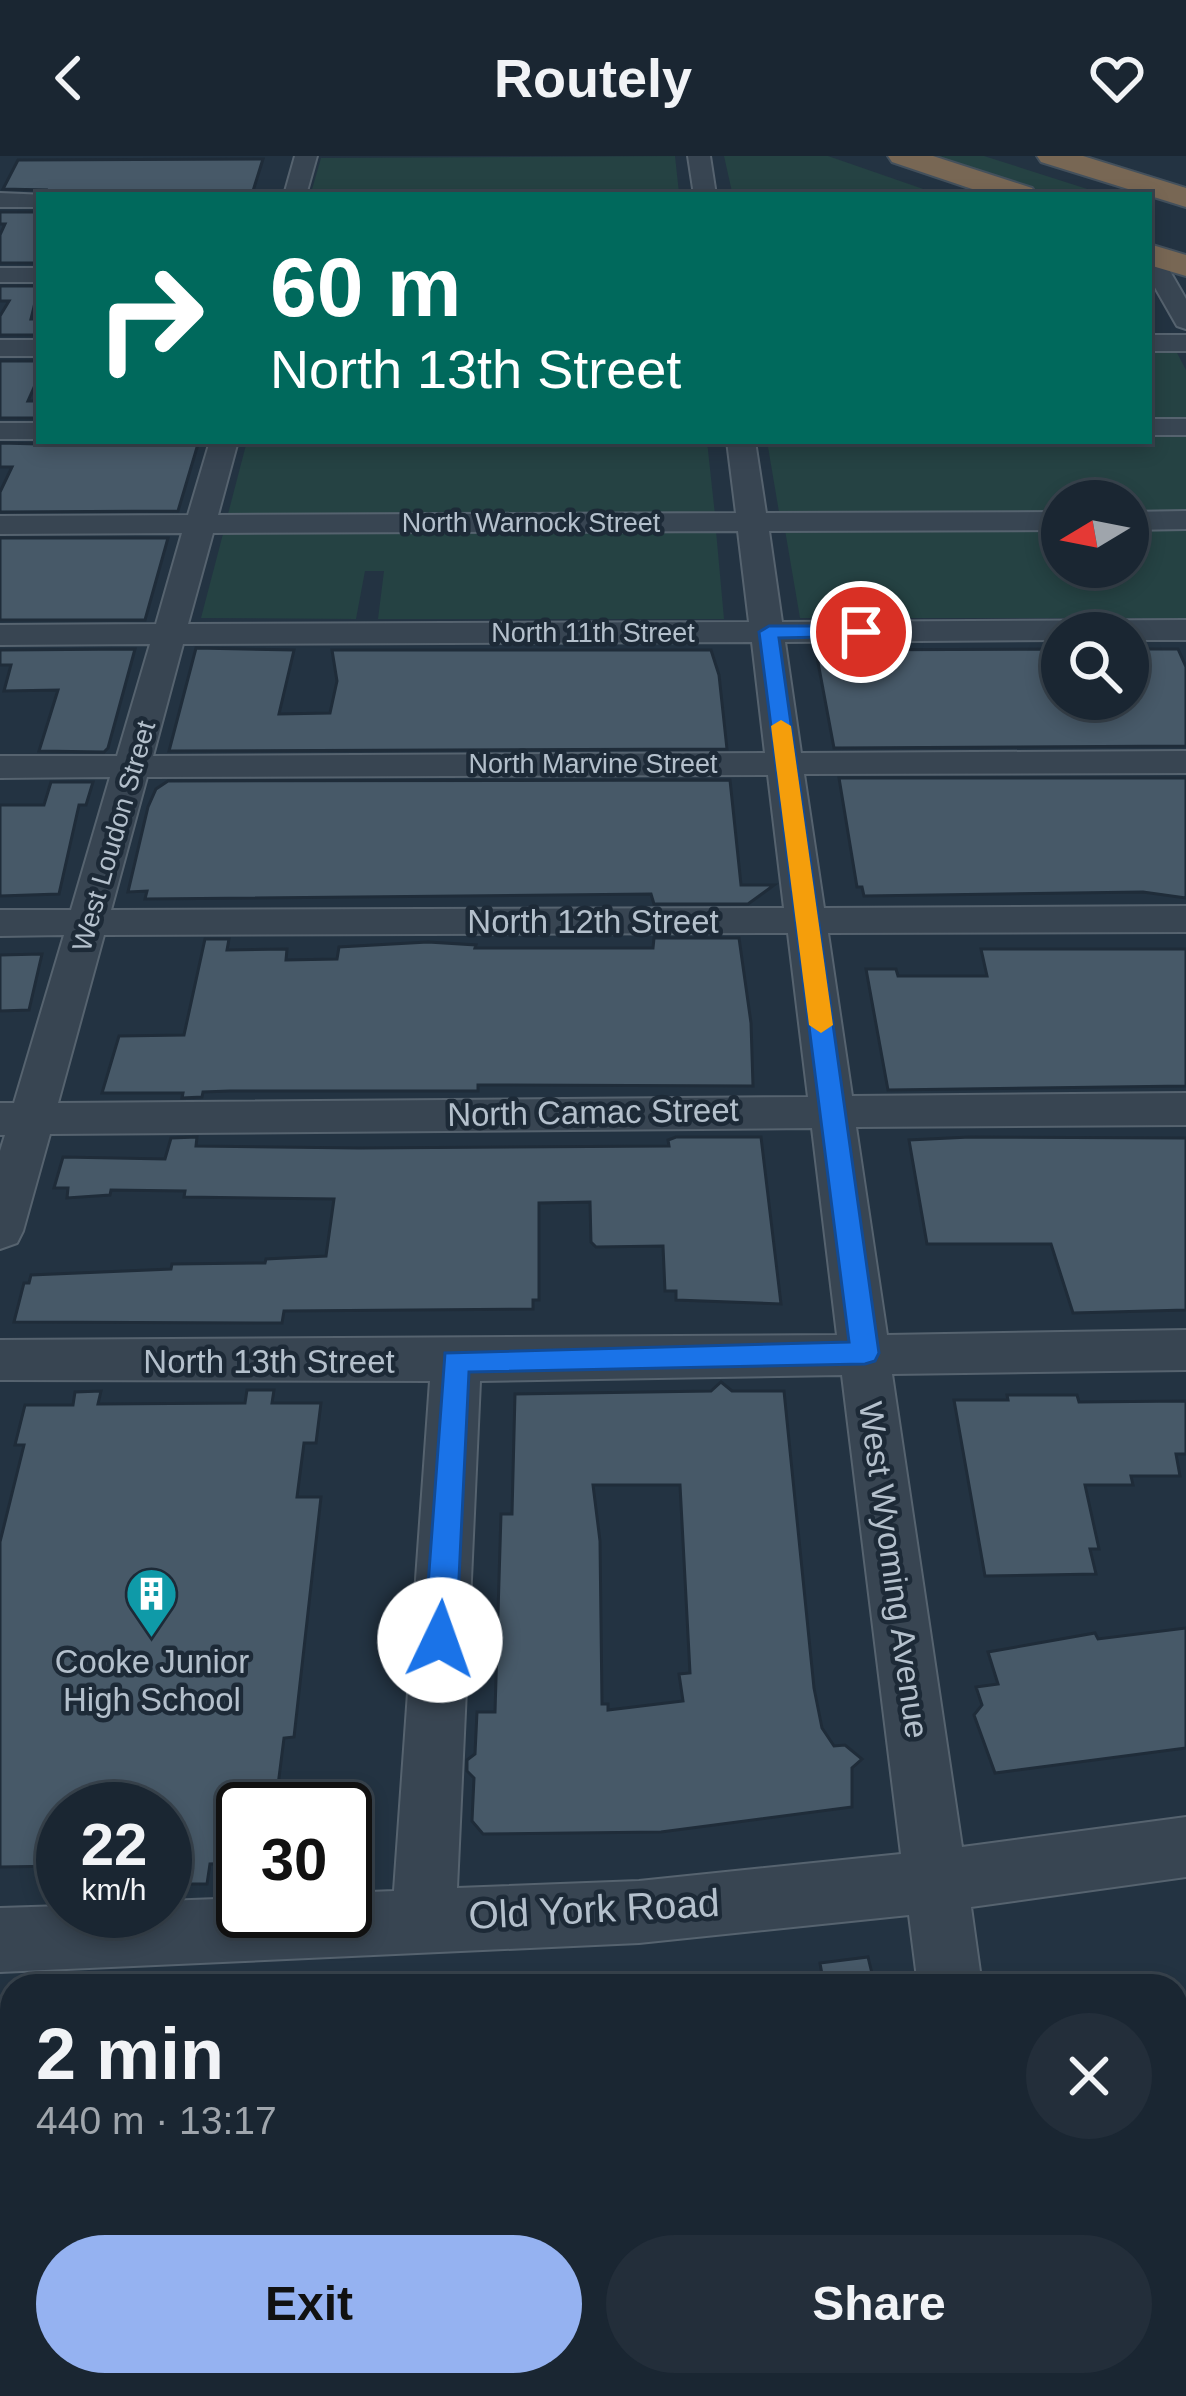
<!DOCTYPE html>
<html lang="en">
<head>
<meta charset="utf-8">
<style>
  :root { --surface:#1a2632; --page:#232e3a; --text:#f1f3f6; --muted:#9fa5ac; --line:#38434d; --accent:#95b2f1 }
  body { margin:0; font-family:Helvetica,sans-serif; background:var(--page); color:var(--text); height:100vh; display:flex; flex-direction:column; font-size:45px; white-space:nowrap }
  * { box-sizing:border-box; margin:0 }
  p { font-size:39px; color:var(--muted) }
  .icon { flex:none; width:66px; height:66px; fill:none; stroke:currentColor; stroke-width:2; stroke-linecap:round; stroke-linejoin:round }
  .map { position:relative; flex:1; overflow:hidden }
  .panel { position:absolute; left:0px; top:1818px; width:1188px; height:423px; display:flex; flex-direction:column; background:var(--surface); border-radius:36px 36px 0 0; box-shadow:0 6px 18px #0003,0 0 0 3px var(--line) }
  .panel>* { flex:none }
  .hud { position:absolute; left:36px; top:36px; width:1116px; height:252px; border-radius:0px; box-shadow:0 6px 18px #0003,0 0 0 3px var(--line); background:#00695c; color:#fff; overflow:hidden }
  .needle { width:78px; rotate:260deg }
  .fabs { position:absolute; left:1041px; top:324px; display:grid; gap:24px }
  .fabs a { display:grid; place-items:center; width:108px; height:108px; border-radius:50%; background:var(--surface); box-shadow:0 6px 18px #0003,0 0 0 3px var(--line); font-size:60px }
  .speed { position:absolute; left:36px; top:1626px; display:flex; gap:24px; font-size:60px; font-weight:700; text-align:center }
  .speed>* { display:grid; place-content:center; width:156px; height:156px; border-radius:50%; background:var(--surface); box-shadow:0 6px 18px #0003,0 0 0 3px var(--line); line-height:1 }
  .speed small { font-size:30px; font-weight:400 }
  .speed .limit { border:6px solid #111; border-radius:18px; background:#fff; color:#111 }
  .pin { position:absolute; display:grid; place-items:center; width:102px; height:102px; color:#fff; margin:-51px; border:6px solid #fff; border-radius:50%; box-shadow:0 3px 12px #0007 }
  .me { position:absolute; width:132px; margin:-66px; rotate:3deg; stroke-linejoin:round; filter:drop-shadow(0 0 9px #0008) }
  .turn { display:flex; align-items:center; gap:42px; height:252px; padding:0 36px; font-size:54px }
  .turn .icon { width:156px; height:156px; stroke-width:2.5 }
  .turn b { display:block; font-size:84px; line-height:102px }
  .round { display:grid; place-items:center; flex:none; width:126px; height:126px; border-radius:63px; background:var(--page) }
  .overview { display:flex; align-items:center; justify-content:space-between; height:204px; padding:0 36px }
  h1 { font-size:72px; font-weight:700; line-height:90px }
  .action { display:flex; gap:24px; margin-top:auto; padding:24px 36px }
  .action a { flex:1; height:138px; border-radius:72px; background:var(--accent); color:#111; font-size:48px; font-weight:700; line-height:138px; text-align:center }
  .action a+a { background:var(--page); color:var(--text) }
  header { display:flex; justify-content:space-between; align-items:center; height:156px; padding:0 36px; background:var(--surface); font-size:54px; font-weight:700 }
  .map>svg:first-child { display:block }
  .green { fill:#254243 }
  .building { fill:#475968; stroke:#1f2c39; stroke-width:3; fill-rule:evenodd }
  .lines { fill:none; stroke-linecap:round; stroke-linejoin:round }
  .minor-casing { stroke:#56636f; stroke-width:4 }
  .highway-casing { stroke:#43505c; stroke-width:4 }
  .minor { fill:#384552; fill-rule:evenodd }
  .highway { fill:#786754; fill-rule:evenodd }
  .route { fill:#1a73e8; stroke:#114b97; stroke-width:3 }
  .slow { fill:#f59e0b }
  .labels { text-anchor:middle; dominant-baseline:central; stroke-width:9; stroke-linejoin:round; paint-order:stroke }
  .far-street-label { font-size:27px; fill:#b4c0cc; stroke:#1d2a37 }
  .street-label { font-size:33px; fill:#b4c0cc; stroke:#1d2a37 }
  .poi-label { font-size:33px; fill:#b4c0cc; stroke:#1d2a37 }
  .near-street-label { font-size:39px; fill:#b4c0cc; stroke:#1d2a37 }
</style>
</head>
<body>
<header><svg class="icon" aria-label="back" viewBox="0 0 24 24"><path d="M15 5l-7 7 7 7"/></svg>Routely<svg class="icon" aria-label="heart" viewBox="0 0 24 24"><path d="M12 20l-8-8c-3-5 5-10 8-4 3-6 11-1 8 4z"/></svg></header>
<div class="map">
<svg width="1186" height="2240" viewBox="0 0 1186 2240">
  <rect width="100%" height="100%" fill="#233342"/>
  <g class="green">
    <polygon points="675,0 679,37 311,37 321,2"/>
    <polygon points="724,0 828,0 929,35 732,36"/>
    <polygon points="924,0 984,0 1106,39 1045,39"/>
    <polygon points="1149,195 1176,195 1186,214 1186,261 1149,261"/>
    <polygon points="1149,280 1186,280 1186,356 1128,356 1128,345 1062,345 1062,356 779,356 767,285 1149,285"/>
    <polygon points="247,285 707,285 715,359 228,358"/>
    <polygon points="1062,373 1062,411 1128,411 1128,373 1186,373 1186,462 800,462 785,374"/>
    <polygon points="224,374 716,375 724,463 378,463 384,415 365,415 356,463 201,462"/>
  </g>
  <g class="building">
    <polygon points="263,3 253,35 51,39 47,34 3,33 18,4"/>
    <polygon points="0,56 39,56 39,107 0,107 0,79 5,68 0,68"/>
    <polygon points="0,130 39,130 31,163 39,163 39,179 0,179 0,160 9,145 0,145"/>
    <polygon points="0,205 39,205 39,220 28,245 39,245 39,262 0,262"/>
    <polygon points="0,287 39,288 198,288 178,355 0,356 0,336 12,311 0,311"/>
    <polygon points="0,382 168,382 145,464 0,464"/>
    <polygon points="196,492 294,494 279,558 330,557 337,525 332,494 711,494 719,519 727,593 169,595"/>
    <polygon points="135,493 108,592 104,596 39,595 58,534 4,535 11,509 0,509 0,494"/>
    <polygon points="1059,493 1062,543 1128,543 1128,493 1178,493 1186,511 1186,590 834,592 817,501 821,501 820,494"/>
    <polygon points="839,622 1186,622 1186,742 1143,736 864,740 862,731 857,731"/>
    <polygon points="730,624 741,729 774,729 748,748 654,748 651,738 145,743 147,735 128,736 148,651 156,633 168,625"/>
    <polygon points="51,626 93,626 86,649 79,649 59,738 0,740 0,649 44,649"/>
    <polygon points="654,782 739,782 751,867 753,930 478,929 478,935 230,935 203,936 202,941 182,942 183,937 102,937 119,880 184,879 205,783 229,783 227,794 287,793 286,804 337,803 339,791 428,786 476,789 475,792 653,792"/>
    <polygon points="981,793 1186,793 1186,930 888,934 866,813 896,813 898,820 987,820"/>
    <polygon points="42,798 29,854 0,855 0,799"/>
    <polygon points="197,981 196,990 359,992 669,990 668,984 676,981 761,981 781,1148 676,1144 676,1135 665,1135 663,1090 596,1091 591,1086 590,1046 539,1047 539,1144 533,1144 533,1153 284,1155 282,1167 14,1166 24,1127 29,1127 31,1119 171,1113 172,1108 265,1107 266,1103 326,1100 334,1043 184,1041 185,1035 111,1034 110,1039 67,1042 68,1032 54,1032 63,1001 165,1003 171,982"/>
    <polygon points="970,981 1186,982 1186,1154 1073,1157 1051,1088 927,1088 909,984"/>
    <path d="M721 1226 732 1235H784L814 1532 822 1572 834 1590 845 1589 862 1603 852 1612V1651L661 1676 483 1678 472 1665 474 1622 467 1615V1604L475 1598 477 1556H495L501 1358H512L515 1238 711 1235ZM593 1329H680L690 1517 679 1518 683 1545 608 1554V1548H602L600 1385Z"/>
    <polygon points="247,1234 274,1234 272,1247 321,1247 316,1287 304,1287 297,1341 321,1341 294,1581 284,1582 275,1653 243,1653 243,1707 210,1708 207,1728 174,1728 176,1709 165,1709 165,1653 63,1653 63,1710 0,1711 0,1386 24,1289 15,1289 25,1249 73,1249 75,1236 101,1235 98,1248 245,1247"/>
    <polygon points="1007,1239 1077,1239 1079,1246 1186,1245 1186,1298 1176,1298 1180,1320 1131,1320 1133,1329 1085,1329 1099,1393 1090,1393 1096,1418 985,1420 954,1244 1008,1244"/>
    <polygon points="1186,1472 1186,1592 995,1617 974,1559 982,1549 976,1531 998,1528 988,1496 1095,1477 1098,1483"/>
    <polygon points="868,1801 875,1830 824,1830 820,1807"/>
  </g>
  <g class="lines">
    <defs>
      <g id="minor">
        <polygon points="295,0 317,0 306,39 284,39"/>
        <polygon points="688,0 710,0 716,39 694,39"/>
        <polygon points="0,37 47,39 39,39 39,51 0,51"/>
        <polygon points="1158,108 1167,110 1186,143 1186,173 1177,170 1149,121 1149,110"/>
        <rect x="0" y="112" width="39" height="14"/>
        <rect x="1149" y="179" width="37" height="16"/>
        <rect x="0" y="184" width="39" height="16"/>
        <rect x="1149" y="263" width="37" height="16"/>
        <rect x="0" y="267" width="39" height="16"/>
        <path d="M210 285H238L218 359 736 357 727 285H755L766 357 1062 356V374L769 375 782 466 1186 464V484H1128V477H1062V484L785 486 801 597 1186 595V617L804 618 824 752 1186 750V776L828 777 852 940 1186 937V969L856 971 887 1179 1186 1174V1214L892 1218 962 1691 1186 1661V1721L971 1751 982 1830H918L909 1759 639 1787 0 1816V1752L63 1750V1755H165V1745L243 1742V1755H345V1737L394 1735 430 1225 0 1224V1184L837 1179 812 972 50 978 23 1075 17 1087 0 1093V995L5 979H0V947H14L64 779 0 780V754H71L110 621 0 622V600H117L150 488 0 489V469L156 468 182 377 0 378V360L188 359ZM738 375 749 466 188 468 213 377ZM752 486 765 597 153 600 183 488ZM768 619 784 752 111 754 147 621ZM788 777 808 941 58 947 104 779ZM842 1219 901 1698 639 1725 457 1732 480 1225Z"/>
        <polygon points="1186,355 1186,373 1128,374 1128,356"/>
        <polygon points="969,2229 1043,2229 1044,2240 970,2240"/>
      </g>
      <g id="highway">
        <polygon points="888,0 933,0 1032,32 1037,39 990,39 892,6"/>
        <polygon points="1037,0 1083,0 1186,32 1186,51 1041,6"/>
        <polygon points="1149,88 1186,99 1186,120 1149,109"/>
      </g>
    </defs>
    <use href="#minor" class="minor-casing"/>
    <use href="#highway" class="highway-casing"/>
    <use href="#minor" class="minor"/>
    <use href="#highway" class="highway"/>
  </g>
  <polygon class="route" points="861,470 868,472 868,480 779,482 879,1197 875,1205 865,1208 469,1216 456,1484 451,1494 440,1499 428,1494 424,1484 445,1197 849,1186 759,476 769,470"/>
  <polygon class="slow" points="781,564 791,570 833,869 821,877 809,869 771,570"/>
  <defs>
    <symbol id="building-pin" viewBox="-11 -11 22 30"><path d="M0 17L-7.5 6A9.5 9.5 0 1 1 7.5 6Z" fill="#0f9aa8" stroke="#1d2a37"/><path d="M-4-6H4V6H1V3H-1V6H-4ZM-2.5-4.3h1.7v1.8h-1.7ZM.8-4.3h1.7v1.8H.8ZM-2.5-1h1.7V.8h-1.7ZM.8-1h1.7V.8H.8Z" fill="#fff"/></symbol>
  </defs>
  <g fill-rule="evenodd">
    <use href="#building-pin" x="122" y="1408" width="59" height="81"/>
  </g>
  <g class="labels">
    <g class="far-street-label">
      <text x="531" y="367">North Warnock Street</text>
      <text x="593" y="477">North 11th Street</text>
      <text x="593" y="608">North Marvine Street</text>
      <text transform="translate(114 680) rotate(-74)">West Loudon Street</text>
    </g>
    <g class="street-label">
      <text x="593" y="765">North 12th Street</text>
      <text transform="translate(593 956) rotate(-1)">North Camac Street</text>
      <text x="269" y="1205">North 13th Street</text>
      <text transform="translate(894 1414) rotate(82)">West Wyoming Avenue</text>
    </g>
    <g class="poi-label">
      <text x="152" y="1505">Cooke Junior<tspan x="152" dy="38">High School</tspan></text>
    </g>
    <g class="near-street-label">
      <text transform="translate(594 1753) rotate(-3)">Old York Road</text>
    </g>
  </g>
</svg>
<div class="fabs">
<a><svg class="needle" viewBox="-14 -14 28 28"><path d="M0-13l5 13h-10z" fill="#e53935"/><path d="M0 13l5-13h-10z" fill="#9fa5ac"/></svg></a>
<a><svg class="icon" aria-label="search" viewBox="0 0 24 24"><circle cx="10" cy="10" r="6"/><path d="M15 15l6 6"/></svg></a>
</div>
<div class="speed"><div>22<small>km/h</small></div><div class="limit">30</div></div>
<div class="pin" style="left:861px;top:476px;background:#d93025"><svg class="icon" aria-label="arrive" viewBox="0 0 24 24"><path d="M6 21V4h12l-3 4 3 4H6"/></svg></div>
<svg class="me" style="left:440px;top:1484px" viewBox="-20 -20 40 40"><circle r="19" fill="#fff"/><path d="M0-13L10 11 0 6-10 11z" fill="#1a73e8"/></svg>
<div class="hud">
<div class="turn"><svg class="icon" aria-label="right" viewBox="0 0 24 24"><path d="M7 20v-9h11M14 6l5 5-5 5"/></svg><div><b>60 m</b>North 13th Street</div></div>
</div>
<section class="panel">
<div class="overview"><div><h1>2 min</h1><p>440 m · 13:17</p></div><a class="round"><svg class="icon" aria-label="close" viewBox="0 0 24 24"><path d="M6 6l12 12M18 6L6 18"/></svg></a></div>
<div class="action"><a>Exit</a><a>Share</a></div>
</section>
</div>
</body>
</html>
